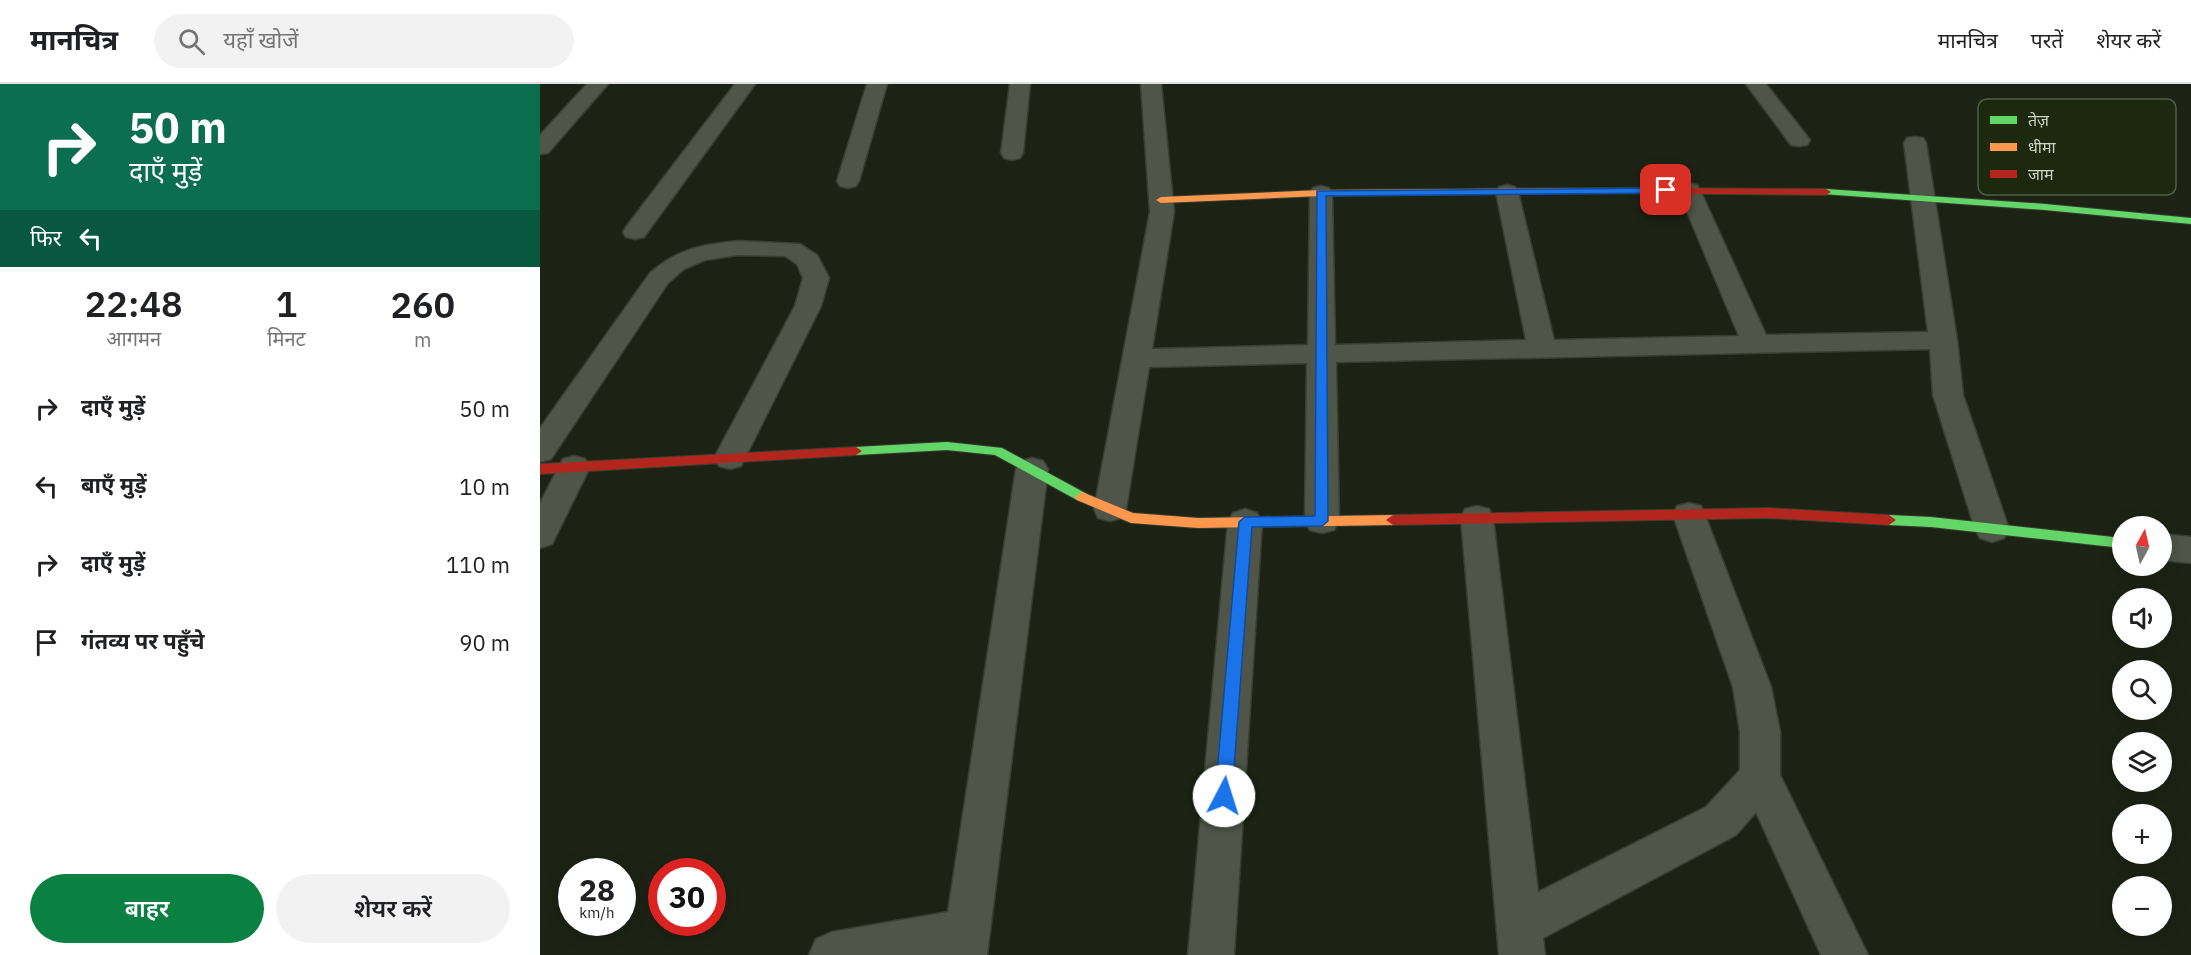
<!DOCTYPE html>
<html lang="hi">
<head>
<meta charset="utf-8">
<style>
  :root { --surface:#fff; --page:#f2f2f2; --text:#202124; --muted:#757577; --line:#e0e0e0; --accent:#0b8043 }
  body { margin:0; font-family:"IBM Plex Sans","Noto Sans Devanagari",sans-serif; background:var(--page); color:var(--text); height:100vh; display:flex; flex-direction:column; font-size:22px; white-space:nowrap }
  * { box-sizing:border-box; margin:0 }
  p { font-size:20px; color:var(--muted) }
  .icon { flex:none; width:33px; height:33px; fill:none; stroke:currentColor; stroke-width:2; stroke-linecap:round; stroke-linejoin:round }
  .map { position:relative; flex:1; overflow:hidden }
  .sheet { display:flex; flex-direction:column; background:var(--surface); width:540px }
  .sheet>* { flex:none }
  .top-card { background:#0b6e4f; color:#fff; overflow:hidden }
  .needle { width:39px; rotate:8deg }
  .controls { position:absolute; left:1572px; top:432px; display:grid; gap:12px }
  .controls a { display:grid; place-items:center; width:60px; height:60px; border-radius:50%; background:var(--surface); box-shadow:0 3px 15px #0003; font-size:30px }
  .speed { position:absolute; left:18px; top:774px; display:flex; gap:12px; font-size:30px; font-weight:700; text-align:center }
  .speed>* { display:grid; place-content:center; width:78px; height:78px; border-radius:50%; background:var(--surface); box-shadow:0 3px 15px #0003; line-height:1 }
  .speed small { font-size:15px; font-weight:400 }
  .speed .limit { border:9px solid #d22; background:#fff; color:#111 }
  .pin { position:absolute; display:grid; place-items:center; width:51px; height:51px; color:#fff; margin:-26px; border-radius:12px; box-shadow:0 3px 9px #0006 }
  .me { position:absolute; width:66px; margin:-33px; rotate:5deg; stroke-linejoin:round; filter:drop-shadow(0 0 4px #0008) }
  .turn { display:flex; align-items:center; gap:21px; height:126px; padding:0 30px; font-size:27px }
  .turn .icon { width:78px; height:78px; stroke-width:2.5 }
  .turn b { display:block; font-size:42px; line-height:51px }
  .then { display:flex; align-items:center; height:57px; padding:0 30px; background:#0003; gap:12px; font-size:22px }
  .eta { display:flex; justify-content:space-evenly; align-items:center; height:102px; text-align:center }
  .eta b { font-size:36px; font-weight:600; line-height:42px }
  .primary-button { display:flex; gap:12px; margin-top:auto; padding:12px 30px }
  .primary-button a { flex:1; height:69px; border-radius:36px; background:var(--accent); color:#fff; font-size:24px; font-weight:600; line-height:69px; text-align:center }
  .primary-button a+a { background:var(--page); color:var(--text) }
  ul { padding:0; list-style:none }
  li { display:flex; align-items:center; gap:18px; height:78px; padding:0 30px }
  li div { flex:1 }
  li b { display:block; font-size:22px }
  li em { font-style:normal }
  header { display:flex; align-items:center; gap:36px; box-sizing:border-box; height:84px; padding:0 30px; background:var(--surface); border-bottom:2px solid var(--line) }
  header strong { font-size:28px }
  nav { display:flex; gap:33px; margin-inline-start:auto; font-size:21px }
  .search { width:420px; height:54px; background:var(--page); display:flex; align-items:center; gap:15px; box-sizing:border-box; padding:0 21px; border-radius:33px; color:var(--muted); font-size:22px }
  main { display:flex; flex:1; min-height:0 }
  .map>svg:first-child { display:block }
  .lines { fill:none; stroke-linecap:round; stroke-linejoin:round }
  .street-casing { stroke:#383e32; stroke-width:3 }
  .fast-casing { stroke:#383e32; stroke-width:2 }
  .slow-casing { stroke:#383e32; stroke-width:2 }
  .jam-casing { stroke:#383e32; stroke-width:2 }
  .street { fill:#4f5548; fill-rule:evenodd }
  .fast { fill:#63d668; fill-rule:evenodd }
  .slow { fill:#ff974d; fill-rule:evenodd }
  .jam { fill:#b3261e; fill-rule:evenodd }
  .route { fill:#1a73e8; stroke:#114b97; stroke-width:1.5 }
  .key { fill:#1c290e; stroke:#515d45; stroke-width:1.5 }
  .key-label { font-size:16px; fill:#ccd5c4 }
</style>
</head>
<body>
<header>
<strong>मानचित्र</strong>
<div class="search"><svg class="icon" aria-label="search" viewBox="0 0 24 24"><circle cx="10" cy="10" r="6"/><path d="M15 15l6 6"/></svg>यहाँ खोजें</div>
<nav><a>मानचित्र</a><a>परतें</a><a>शेयर करें</a></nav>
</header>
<main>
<section class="sheet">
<div class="top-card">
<div class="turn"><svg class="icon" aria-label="right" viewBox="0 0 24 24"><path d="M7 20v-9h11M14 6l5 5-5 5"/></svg><div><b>50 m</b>दाएँ मुड़ें</div></div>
<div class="then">फिर<svg class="icon" aria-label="left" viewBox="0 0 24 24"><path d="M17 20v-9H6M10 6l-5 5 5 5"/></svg></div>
</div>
<div class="eta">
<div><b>22:48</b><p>आगमन</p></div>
<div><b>1</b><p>मिनट</p></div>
<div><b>260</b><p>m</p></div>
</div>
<ul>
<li><svg class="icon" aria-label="right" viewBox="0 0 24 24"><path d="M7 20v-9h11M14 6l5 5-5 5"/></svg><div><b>दाएँ मुड़ें</b></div><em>50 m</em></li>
<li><svg class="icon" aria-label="left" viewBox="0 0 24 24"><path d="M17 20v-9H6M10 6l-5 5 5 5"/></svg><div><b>बाएँ मुड़ें</b></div><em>10 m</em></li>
<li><svg class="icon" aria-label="right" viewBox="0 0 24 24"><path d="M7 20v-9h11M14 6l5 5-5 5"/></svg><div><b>दाएँ मुड़ें</b></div><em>110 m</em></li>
<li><svg class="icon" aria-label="arrive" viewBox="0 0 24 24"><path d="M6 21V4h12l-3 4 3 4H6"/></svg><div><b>गंतव्य पर पहुँचे</b></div><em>90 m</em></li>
</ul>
<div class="primary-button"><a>बाहर</a><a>शेयर करें</a></div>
</section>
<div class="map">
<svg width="1651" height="871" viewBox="0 0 1651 871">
  <rect width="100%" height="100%" fill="#1c2314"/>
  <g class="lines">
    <defs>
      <g id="street">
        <polygon points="47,0 68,0 8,69 0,70 0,51"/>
        <polygon points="195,0 215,0 104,153 95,155 86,153 83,148 86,143"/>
        <polygon points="327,0 347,0 319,97 316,102 308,104 300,102 297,97"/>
        <polygon points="470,0 490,0 483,69 480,74 472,76 464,74 461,69"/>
        <polygon points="601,0 621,0 634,128 612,265 768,261 770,109 773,104 781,102 789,104 792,109 795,261 986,256 956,108 959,103 967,101 975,103 978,108 1014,256 1199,252 1138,106 1141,101 1149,99 1157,101 1160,106 1226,251 1388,248 1364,59 1367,54 1375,53 1383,54 1386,59 1417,256 1423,311 1469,445 1464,454 1452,458 1440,454 1435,445 1393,311 1390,265 796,278 799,437 794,446 782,449 770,446 765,437 767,279 609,283 586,425 582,434 570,437 558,434 554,425 610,128"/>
        <polygon points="1206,0 1226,0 1270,56 1267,61 1259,62 1251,61"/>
        <path d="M198 157 260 160 277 171 289 194 281 222 201 382 190 385 179 382 174 374 255 222 263 194 257 180 245 172 198 171 165 176 144 185 128 199 11 375 0 378V344L110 189C139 164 161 161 198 157Z"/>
        <polygon points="34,372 45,375 50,383 12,460 0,464 0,419 23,375"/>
        <polygon points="492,374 503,377 508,385 447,871 269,871 276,855 292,848 408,828 476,385 481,377"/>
        <polygon points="1149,419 1161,422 1165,431 1231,603 1240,648 1240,691 1328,871 1281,871 1216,728 1196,751 1003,854 1005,871 959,871 921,434 925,425 937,422 949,425 953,434 998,808 1166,723 1200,686 1200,648 1193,603 1133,431 1137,422"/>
        <polygon points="705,425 717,429 722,438 694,871 648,871 688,438 693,429"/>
        <polygon points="1622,450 1651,453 1651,479 1622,476"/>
      </g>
      <g id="fast">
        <polygon points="1286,105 1505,120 1651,134 1651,140 1505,126 1283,110 1283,106"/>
        <polygon points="407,358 462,364 547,410 549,413 542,418 537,416 455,371 407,366 316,371 310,367 316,363"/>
        <polygon points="1349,431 1391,433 1582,454 1582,464 1391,443 1349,441 1342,436"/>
      </g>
      <g id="slow">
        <polygon points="1057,104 1060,105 1060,109 781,112 621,119 616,116 621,113 781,106"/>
        <polygon points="542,408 593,429 658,434 853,431 860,436 853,441 658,444 591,439 537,416 535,413"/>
      </g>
      <g id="jam">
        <polygon points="1057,104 1286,105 1291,108 1286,111 1054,109 1054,105"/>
        <polygon points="316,363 322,367 316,371 0,390 0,380"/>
        <polygon points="1228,424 1349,431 1356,436 1349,441 1228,434 853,441 846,436 853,431"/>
      </g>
    </defs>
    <use href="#street" class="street-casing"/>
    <use href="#fast" class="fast-casing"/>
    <use href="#slow" class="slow-casing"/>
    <use href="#jam" class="jam-casing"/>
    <use href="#street" class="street"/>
    <use href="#fast" class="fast"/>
    <use href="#slow" class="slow"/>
    <use href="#jam" class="jam"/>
  </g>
  <polygon class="route" points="1126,104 1130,104 1130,109 786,112 788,437 782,442 712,443 692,712 690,717 684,720 677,717 675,712 699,438 705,433 775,432 777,107"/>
  <rect x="1438" y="15" width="198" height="96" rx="9" class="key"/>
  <rect x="1450" y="32" width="27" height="8" fill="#63d668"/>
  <rect x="1450" y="59" width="27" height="8" fill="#ff974d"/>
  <rect x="1450" y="86" width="27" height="8" fill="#b3261e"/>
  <g class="key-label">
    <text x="1488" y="42">तेज़</text>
    <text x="1488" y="69">धीमा</text>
    <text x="1488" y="96">जाम</text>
  </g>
</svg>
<div class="controls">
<a><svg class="needle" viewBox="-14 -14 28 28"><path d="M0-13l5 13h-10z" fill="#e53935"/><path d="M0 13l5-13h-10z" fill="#757577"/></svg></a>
<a><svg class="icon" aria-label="sound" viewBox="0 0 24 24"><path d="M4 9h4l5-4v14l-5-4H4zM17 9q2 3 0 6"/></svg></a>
<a><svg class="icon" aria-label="search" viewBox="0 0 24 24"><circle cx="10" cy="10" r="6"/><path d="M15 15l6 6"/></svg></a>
<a><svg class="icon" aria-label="layers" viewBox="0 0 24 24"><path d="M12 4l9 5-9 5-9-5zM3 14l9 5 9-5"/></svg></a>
<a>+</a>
<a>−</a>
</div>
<div class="speed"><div>28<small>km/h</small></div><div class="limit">30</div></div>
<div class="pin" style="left:1126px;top:106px;background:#d93025"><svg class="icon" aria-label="arrive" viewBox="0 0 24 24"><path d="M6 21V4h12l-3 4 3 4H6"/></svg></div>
<svg class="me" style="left:684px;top:712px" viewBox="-20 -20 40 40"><circle r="19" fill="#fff"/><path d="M0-13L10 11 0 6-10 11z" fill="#1a73e8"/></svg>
</div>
</main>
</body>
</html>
